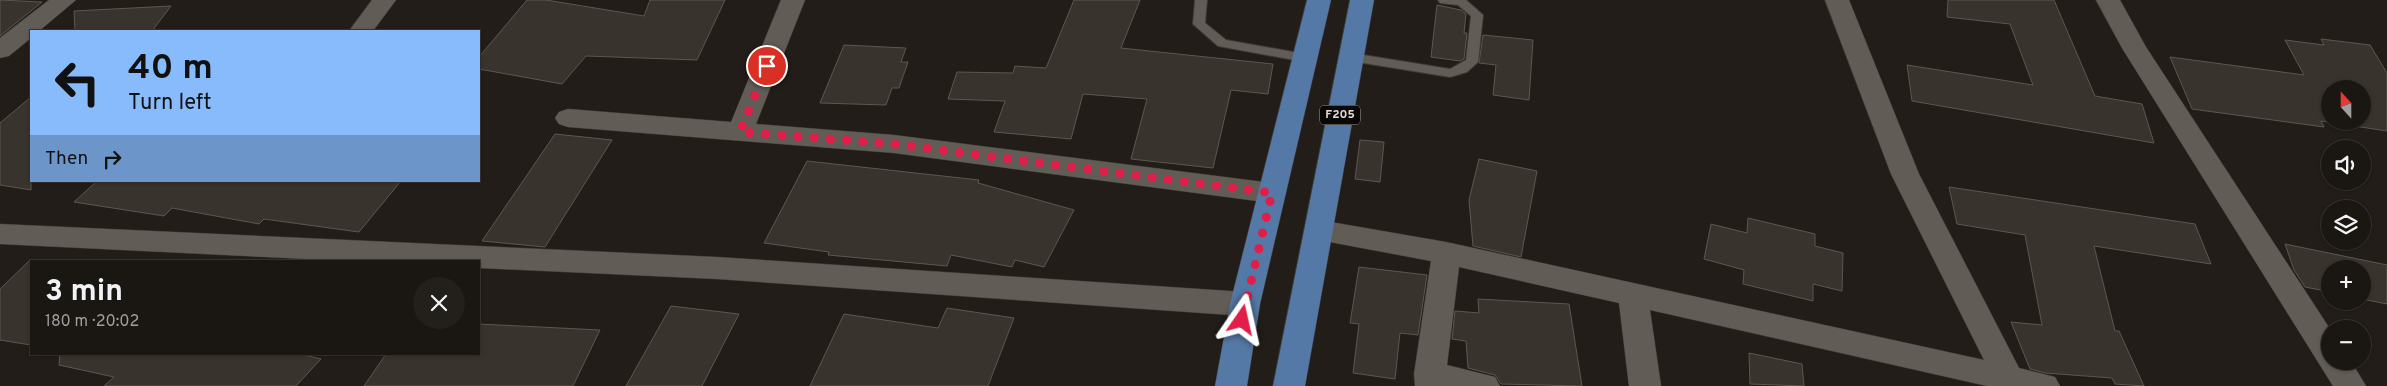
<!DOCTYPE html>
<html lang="en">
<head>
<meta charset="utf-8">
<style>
  :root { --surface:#1a1612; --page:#231f1b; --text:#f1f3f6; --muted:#9f9f9f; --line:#383532 }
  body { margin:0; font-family:Overpass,sans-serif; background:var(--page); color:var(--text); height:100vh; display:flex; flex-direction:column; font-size:19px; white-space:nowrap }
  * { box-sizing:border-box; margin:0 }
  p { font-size:16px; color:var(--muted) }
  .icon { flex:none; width:28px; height:28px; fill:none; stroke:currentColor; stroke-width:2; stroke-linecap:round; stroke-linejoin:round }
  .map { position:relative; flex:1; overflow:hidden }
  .drawer { position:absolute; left:30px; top:260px; width:450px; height:95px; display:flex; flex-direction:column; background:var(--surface); border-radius:0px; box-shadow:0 1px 4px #0004,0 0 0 1px var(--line) }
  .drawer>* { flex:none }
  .banner { position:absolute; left:30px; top:30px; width:450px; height:152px; border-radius:0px; box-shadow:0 1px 4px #0004,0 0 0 1px var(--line); background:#87bbfc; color:#111; overflow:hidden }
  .needle { width:32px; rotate:339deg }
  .buttons { position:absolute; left:2321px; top:80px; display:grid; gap:10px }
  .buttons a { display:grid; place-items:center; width:50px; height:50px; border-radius:50%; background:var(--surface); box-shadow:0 1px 4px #0004,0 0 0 1px var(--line); font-size:25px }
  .pin { position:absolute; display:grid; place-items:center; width:42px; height:42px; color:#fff; margin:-21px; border:2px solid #fff; border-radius:50%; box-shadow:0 1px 5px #0007 }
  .me { position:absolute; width:55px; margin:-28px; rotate:11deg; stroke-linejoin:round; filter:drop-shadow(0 0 4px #0008) }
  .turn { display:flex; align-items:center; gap:18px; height:105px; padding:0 15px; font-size:22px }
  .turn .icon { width:65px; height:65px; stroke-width:2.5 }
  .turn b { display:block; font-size:35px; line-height:42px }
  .then { display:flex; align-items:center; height:48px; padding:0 15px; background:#0003; gap:10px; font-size:19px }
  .round { display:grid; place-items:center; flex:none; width:52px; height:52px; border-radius:26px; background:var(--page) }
  .summary { display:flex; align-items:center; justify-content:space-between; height:85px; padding:0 15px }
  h1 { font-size:30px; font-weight:700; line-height:38px }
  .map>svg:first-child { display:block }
  .building { fill:#39332d; stroke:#5d5751; fill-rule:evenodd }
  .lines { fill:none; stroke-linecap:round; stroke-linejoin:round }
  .service-casing { stroke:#3f3a37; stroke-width:2 }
  .minor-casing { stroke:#3f3a37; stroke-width:1 }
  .primary-casing { stroke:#3f3a37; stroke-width:1 }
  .service { fill:#625c56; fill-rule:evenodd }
  .minor { fill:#625c56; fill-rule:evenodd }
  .primary { fill:#5579a6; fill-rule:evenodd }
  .route { stroke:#e11d48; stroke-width:9; stroke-dasharray:0 16.2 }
  .labels { text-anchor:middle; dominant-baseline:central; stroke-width:4; stroke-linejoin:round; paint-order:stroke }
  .shield { fill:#0a0806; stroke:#a09d9a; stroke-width:1 }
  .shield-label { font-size:12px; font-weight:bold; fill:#e1ddd9 }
</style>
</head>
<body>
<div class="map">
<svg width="2387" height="386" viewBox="0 0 2387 386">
  <rect width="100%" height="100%" fill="#221d18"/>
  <g class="building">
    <polygon points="0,0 42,2 0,36"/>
    <polygon points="527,0 546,0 644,16 650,0 725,0 697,60 586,56 562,84 479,69 479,57"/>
    <polygon points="1074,0 1140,0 1121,48 1273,64 1268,94 1231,90 1213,168 1131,159 1147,99 1083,94 1071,139 994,132 1005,101 948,99 957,72 1013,73 1015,66 1046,68"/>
    <polygon points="1948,0 2054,0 2095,96 2142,104 2154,143 1912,101 1907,65 2033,85 2010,24 1947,17"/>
    <polygon points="1437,5 1461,10 1466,14 1464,33 1467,33 1464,59 1460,61 1431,57"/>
    <polygon points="171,6 152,31 75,31 74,11"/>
    <polygon points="1483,35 1533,40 1529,100 1493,95 1496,65 1479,63"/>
    <path d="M2321 39 2370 45 2387 73V131L2321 121 2324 127 2192 109 2170 57 2304 75 2285 40 2324 45ZM2330 89H2362V121H2330Z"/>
    <polygon points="844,45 906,48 901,62 908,62 899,88 892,88 886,105 820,103"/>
    <polygon points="31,97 31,190 0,185 0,123"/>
    <polygon points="555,134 612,140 545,247 482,241"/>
    <polygon points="1360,140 1384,142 1380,182 1355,179"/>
    <polygon points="1479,159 1537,171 1521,257 1473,246 1469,200"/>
    <polygon points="807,161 979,180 978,183 1074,210 1044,267 1015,260 1012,267 951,255 947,266 828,255 829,252 764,243"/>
    <polygon points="97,181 401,181 359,232 264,219 259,224 172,208 164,216 74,202"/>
    <polygon points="1949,187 2195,224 2211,264 2094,246 2115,331 2119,331 2144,386 2115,384 2112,378 2045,373 2030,369 2011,322 2042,325 2025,235 1957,224"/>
    <polygon points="1748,218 1815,234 1815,246 1843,253 1842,291 1813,284 1813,301 1743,284 1744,270 1704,259 1711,224 1747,233"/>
    <polygon points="2285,244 2387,265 2387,304 2362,299 2362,269 2330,269 2330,292 2305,287 2294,270"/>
    <polygon points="31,259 31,345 0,340 0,289"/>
    <polygon points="1359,267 1427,275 1418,335 1400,333 1395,379 1353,373 1359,324 1350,323"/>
    <polygon points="1478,299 1569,304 1582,386 1501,384 1495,375 1468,368 1466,341 1452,339 1455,311 1479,313"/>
    <polygon points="671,306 739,314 702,386 626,386"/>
    <polygon points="947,308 1014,318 988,386 810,386 844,314 938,328"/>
    <polygon points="479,324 600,330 573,386 364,386 386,354 479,354"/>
    <polygon points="1749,353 1802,364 1804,386 1750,384"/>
    <polygon points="60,354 299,354 321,359 296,386 104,386 114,377 59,365"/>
  </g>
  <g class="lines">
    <defs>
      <g id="service">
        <polygon points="1195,0 1207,0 1205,23 1226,40 1305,54 1311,58 1305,62 1218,46 1193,24"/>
        <polygon points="1438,0 1466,0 1483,15 1478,62 1467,72 1450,77 1351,61 1345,57 1351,53 1450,69 1466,60 1471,16 1458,5 1440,3"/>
      </g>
      <g id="minor">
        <polygon points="49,0 76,0 39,31 31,31 31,38 9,56 0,58 0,38"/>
        <polygon points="372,0 396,0 373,31 349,31"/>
        <polygon points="781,0 805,0 756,124 894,135 1272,183 1282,186 1286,193 1282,200 1272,203 894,153 568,127 559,124 555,118 559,112 568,109 731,122"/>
        <polygon points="1825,0 1849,0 1919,174 2019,368 2055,377 2060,386 1987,386 1650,310 1661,386 1629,386 1619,303 1459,267 1447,365 1495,377 1500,386 1415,386 1414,374 1431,261 1319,240 1309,237 1305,230 1309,223 1319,220 1446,242 1984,360 1891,174"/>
        <polygon points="2096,0 2120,0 2146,47 2330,329 2330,361 2351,361 2366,386 2333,386 2122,48"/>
        <polygon points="0,224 717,257 1245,292 1256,296 1260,304 1256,312 1245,316 717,279 479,268 479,261 348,261 0,244"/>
      </g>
      <g id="primary">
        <polygon points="1307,0 1331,0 1260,304 1247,386 1215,386 1230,304"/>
        <polygon points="1350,0 1374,0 1305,386 1273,386"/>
      </g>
    </defs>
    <use href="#service" class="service-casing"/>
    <use href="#minor" class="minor-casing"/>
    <use href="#primary" class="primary-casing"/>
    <use href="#service" class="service"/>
    <use href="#minor" class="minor"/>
    <use href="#primary" class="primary"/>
  </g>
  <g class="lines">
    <polyline class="route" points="767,66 740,132 894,144 1272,193 1242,320"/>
  </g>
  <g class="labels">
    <rect class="shield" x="1320" y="105.5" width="40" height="19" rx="4"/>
    <g class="shield-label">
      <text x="1340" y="115">F205</text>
    </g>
  </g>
</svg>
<div class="buttons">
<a><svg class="needle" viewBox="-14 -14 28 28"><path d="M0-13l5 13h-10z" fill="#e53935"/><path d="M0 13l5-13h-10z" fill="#9f9f9f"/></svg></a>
<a><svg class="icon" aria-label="sound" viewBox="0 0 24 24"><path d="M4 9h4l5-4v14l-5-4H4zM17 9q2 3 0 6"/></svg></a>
<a><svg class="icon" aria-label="layers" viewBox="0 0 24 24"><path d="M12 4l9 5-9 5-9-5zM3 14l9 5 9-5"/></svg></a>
<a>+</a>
<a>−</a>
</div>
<div class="pin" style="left:767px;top:66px;background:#d93025"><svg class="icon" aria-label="arrive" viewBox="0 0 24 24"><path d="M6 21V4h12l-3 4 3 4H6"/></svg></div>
<svg class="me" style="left:1242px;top:320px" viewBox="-20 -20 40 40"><path d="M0-17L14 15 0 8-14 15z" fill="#e11d48" stroke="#fff" stroke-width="4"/></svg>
<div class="banner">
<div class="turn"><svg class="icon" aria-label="left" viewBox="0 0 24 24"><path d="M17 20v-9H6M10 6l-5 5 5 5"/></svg><div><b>40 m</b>Turn left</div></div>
<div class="then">Then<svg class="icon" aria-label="right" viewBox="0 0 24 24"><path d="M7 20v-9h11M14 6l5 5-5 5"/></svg></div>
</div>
<section class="drawer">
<div class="summary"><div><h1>3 min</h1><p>180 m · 20:02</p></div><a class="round"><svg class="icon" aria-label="close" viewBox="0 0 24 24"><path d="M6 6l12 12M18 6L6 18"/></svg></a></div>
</section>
</div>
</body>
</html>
